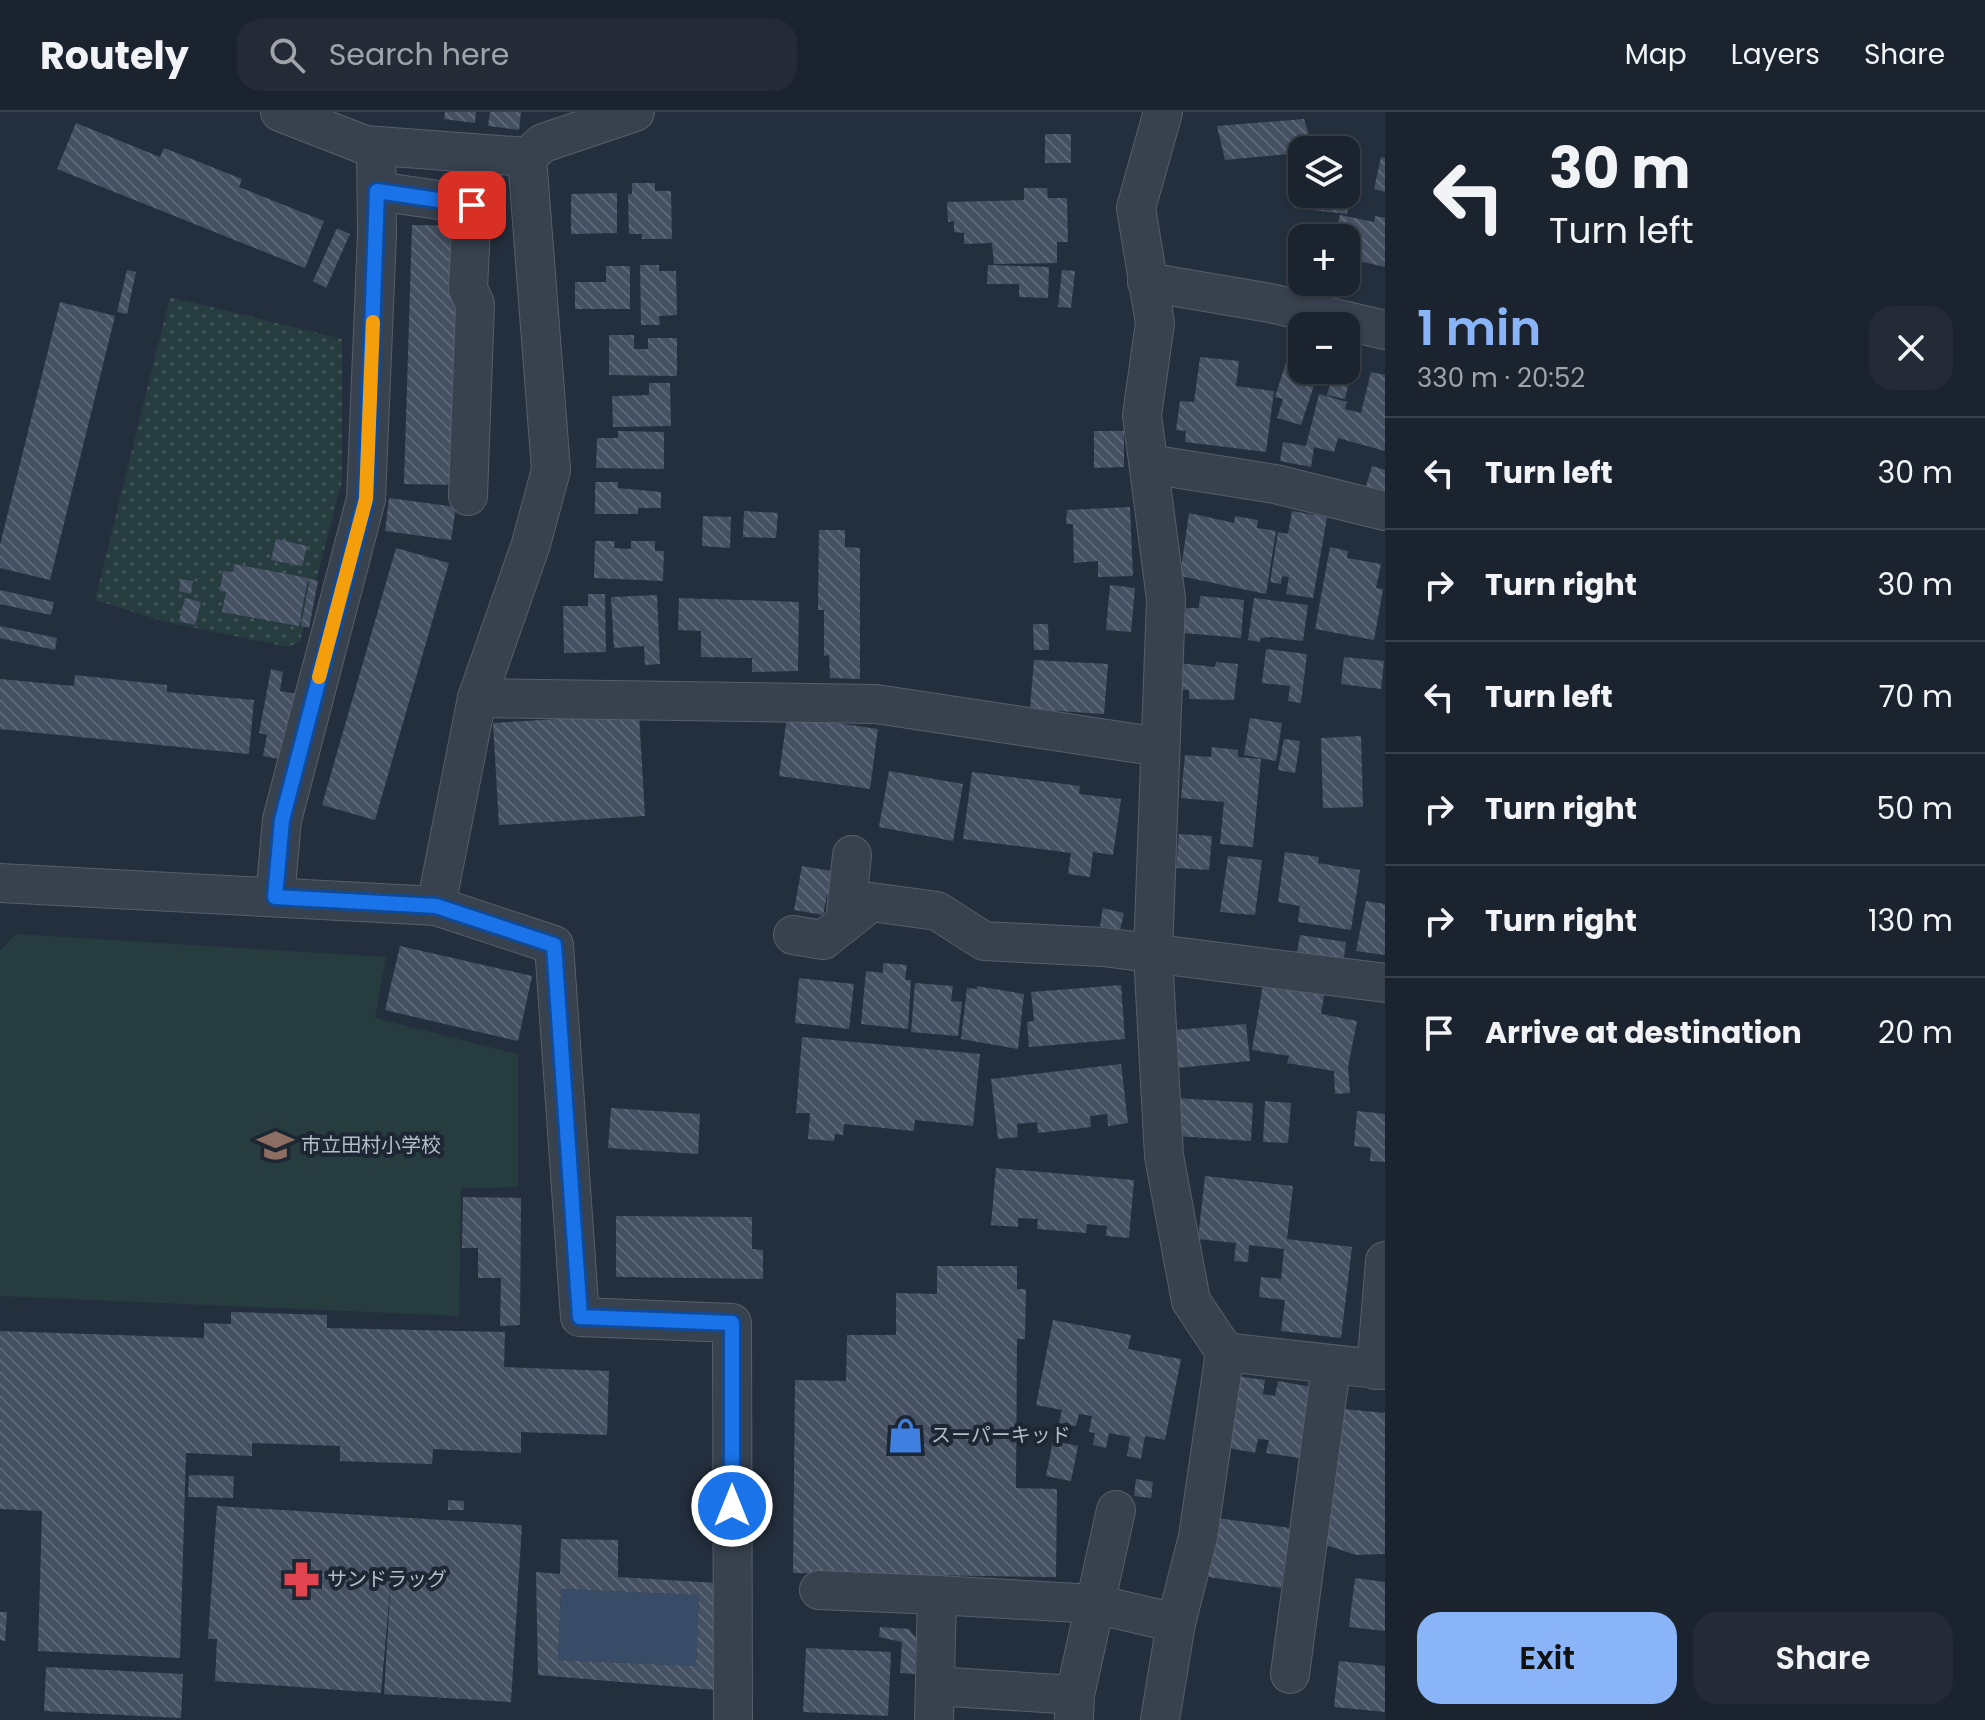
<!DOCTYPE html>
<html lang="en">
<head>
<meta charset="utf-8">
<style>
  :root { --surface:#1b232e; --page:#242b36; --text:#f1f3f6; --muted:#a0a4aa; --line:#39404a; --accent:#8ab4f8 }
  body { margin:0; font-family:Poppins,"Noto Sans JP",sans-serif; background:var(--page); color:var(--text); height:100vh; display:flex; flex-direction:column; font-size:30px; white-space:nowrap }
  * { box-sizing:border-box; margin:0 }
  p { font-size:26px; color:var(--muted) }
  .icon { flex:none; width:44px; height:44px; fill:none; stroke:currentColor; stroke-width:2; stroke-linecap:round; stroke-linejoin:round }
  .map { position:relative; flex:1; overflow:hidden }
  .side { display:flex; flex-direction:column; background:var(--surface); width:600px }
  .side>* { flex:none }
  .banner { background:#1b232e; color:var(--text); overflow:hidden }
  .buttons { position:absolute; left:1288px; top:24px; display:grid; gap:16px }
  .buttons a { display:grid; place-items:center; width:72px; height:72px; border-radius:16px; background:var(--surface); box-shadow:0 2px 6px #0004,0 0 0 2px var(--line); font-size:40px }
  .pin { position:absolute; display:grid; place-items:center; width:68px; height:68px; color:#fff; margin:-34px; border-radius:16px; box-shadow:0 4px 12px #0006 }
  .me { position:absolute; width:88px; margin:-44px; rotate:0deg; stroke-linejoin:round; filter:drop-shadow(0 0 6px #0008) }
  .turn { display:flex; align-items:center; gap:28px; height:168px; padding:0 32px; font-size:36px }
  .turn .icon { width:104px; height:104px; stroke-width:2.5 }
  .turn b { display:block; font-size:56px; line-height:68px }
  .round { display:grid; place-items:center; flex:none; width:84px; height:84px; border-radius:24px; background:var(--page) }
  .headline { display:flex; align-items:center; justify-content:space-between; height:136px; padding:0 32px }
  h1 { font-size:48px; font-weight:600; line-height:60px; color:var(--accent) }
  .action { display:flex; gap:16px; margin-top:auto; padding:16px 32px }
  .action a { flex:1; height:92px; border-radius:24px; background:var(--accent); color:#111; font-size:32px; font-weight:600; line-height:92px; text-align:center }
  .action a+a { background:var(--page); color:var(--text) }
  ul { padding:0; list-style:none }
  li { display:flex; align-items:center; gap:24px; height:112px; padding:0 32px; border-top:2px solid var(--line) }
  li div { flex:1 }
  li b { display:block; font-size:30px }
  li em { font-style:normal }
  header { display:flex; align-items:center; gap:48px; box-sizing:border-box; height:112px; padding:0 40px; background:var(--surface); border-bottom:2px solid var(--line) }
  header strong { font-size:38px }
  nav { display:flex; gap:44px; margin-inline-start:auto; font-size:28px }
  .search { width:560px; height:72px; background:var(--page); display:flex; align-items:center; gap:20px; box-sizing:border-box; padding:0 28px; border-radius:24px; color:var(--muted); font-size:30px }
  main { display:flex; flex:1; min-height:0 }
  .map>svg:first-child { display:block }
  .grass { fill:#263c3f }
  .park { fill:url(#park-dots) }
  .water { fill:#394c67 }
  .building { fill:url(#building-back-hatch); fill-rule:evenodd }
  .lines { fill:none; stroke-linecap:round; stroke-linejoin:round }
  .minor-casing { stroke:#565f6c; stroke-width:40 }
  .minor { stroke:#38414e; stroke-width:38 }
  .route-casing { stroke:#114b97; stroke-width:20 }
  .route { stroke:#1a73e8; stroke-width:14 }
  .slow { stroke:#f59e0b; stroke-width:14 }
  .labels { text-anchor:middle; dominant-baseline:central; stroke-width:8; stroke-linejoin:round; paint-order:stroke }
  .poi-label { font-size:20px; fill:#b4bcc9; stroke:#1d2633; text-anchor:start }
</style>
</head>
<body>
<header>
<strong>Routely</strong>
<div class="search"><svg class="icon" aria-label="search" viewBox="0 0 24 24"><circle cx="10" cy="10" r="6"/><path d="M15 15l6 6"/></svg>Search here</div>
<nav><a>Map</a><a>Layers</a><a>Share</a></nav>
</header>
<main>
<div class="map">
<svg width="1385" height="1608" viewBox="0 0 1385 1608">
  <defs>
    <pattern id="park-dots" width="8" height="8" patternUnits="userSpaceOnUse" patternTransform="scale(2)"><rect width="8" height="8" fill="#263c3f"/><path d="M2 2h.1M6 6h.1" fill="none" stroke="#435659" stroke-width="1.8" stroke-linecap="round"/></pattern>
    <pattern id="building-back-hatch" width="6" height="6" patternUnits="userSpaceOnUse" patternTransform="scale(2)"><rect width="6" height="6" fill="#455162"/><path d="M-1 5l2 2M0 0l6 6M5-1l2 2" fill="none" stroke="#5d6877"/></pattern>
  </defs>
  <rect width="100%" height="100%" fill="#242f3e"/>
  <polygon class="grass" points="16,822 386,845 375,906 518,942 518,1075 461,1076 459,1204 0,1184 0,839"/>
  <polygon class="park" points="170,185 342,227 342,369 300,530 288,535 166,510 95,488"/>
  <polygon class="water" points="561,1477 699,1483 696,1554 558,1548"/>
  <g class="building">
    <polygon points="445,0 476,0 475,11 444,7"/>
    <polygon points="490,0 521,0 519,18 488,14"/>
    <polygon points="1304,7 1309,24 1345,29 1344,38 1302,38 1302,82 1346,82 1346,50 1356,53 1347,102 1294,96 1298,41 1225,48 1217,14"/>
    <polygon points="76,11 160,45 164,36 242,67 239,75 324,109 305,156 57,57"/>
    <rect x="1045" y="22" width="26" height="29"/>
    <polygon points="1381,45 1385,46 1385,80 1374,77"/>
    <polygon points="632,71 655,71 655,79 671,79 672,127 642,127 642,122 629,122 628,82 632,82"/>
    <polygon points="1024,76 1047,76 1048,86 1067,86 1068,130 1057,130 1057,151 994,152 992,131 964,132 964,121 954,120 954,109 948,110 947,90 1024,88"/>
    <polygon points="617,81 617,121 571,122 571,82"/>
    <polygon points="1340,103 1374,110 1375,104 1385,106 1385,155 1346,146 1346,126 1334,126"/>
    <polygon points="412,113 463,114 457,373 404,372"/>
    <polygon points="337,116 350,122 326,176 313,169"/>
    <polygon points="640,153 659,153 659,159 676,159 677,203 659,204 660,213 641,213"/>
    <polygon points="988,153 1049,155 1048,186 1019,185 1019,172 987,172"/>
    <polygon points="606,154 630,154 630,197 575,197 575,170 606,170"/>
    <polygon points="127,158 136,160 127,202 117,200"/>
    <polygon points="1062,158 1075,159 1071,196 1058,195"/>
    <polygon points="60,190 115,204 50,468 0,456 0,433"/>
    <polygon points="609,223 634,223 634,237 648,237 648,226 677,226 677,264 609,263"/>
    <polygon points="1292,232 1302,235 1302,258 1319,258 1301,313 1277,306 1283,287 1275,285"/>
    <polygon points="1200,245 1239,249 1236,274 1274,279 1266,340 1185,330 1186,319 1176,318 1180,289 1194,290"/>
    <polygon points="1371,260 1385,263 1385,339 1338,326 1334,340 1314,335 1311,355 1280,349 1283,330 1306,334 1319,282 1347,290 1345,297 1361,301"/>
    <polygon points="1333,261 1350,265 1345,287 1327,283"/>
    <polygon points="649,271 670,271 671,314 613,315 612,284 649,283"/>
    <polygon points="618,319 664,320 664,357 596,356 597,326 618,326"/>
    <polygon points="1094,319 1124,319 1124,355 1094,356"/>
    <polygon points="1372,354 1385,358 1385,387 1364,381"/>
    <polygon points="595,370 618,370 618,376 661,380 661,396 638,396 638,402 595,402"/>
    <polygon points="389,386 456,395 451,428 385,419"/>
    <polygon points="1130,395 1133,464 1098,465 1098,449 1074,451 1073,412 1066,412 1067,398"/>
    <polygon points="744,399 778,401 776,426 743,425"/>
    <polygon points="1292,399 1327,405 1313,486 1286,482 1289,465 1282,464 1281,472 1270,470 1278,420 1288,422"/>
    <polygon points="1189,401 1234,411 1235,404 1258,408 1257,416 1276,419 1266,482 1180,464"/>
    <polygon points="703,404 731,405 730,436 702,434"/>
    <polygon points="819,418 845,418 845,435 860,436 860,567 830,566 829,543 824,544 824,498 818,498"/>
    <polygon points="276,427 307,434 302,454 271,448"/>
    <polygon points="595,429 615,429 614,436 631,437 631,429 655,429 655,439 664,439 663,469 594,466"/>
    <polygon points="1330,435 1348,439 1347,446 1381,452 1376,476 1383,477 1374,528 1315,517"/>
    <polygon points="396,436 449,451 375,708 322,693"/>
    <polygon points="234,452 308,466 299,514 222,500 226,480 220,479 223,459 233,460"/>
    <polygon points="181,467 193,469 191,482 179,479"/>
    <polygon points="310,467 318,469 309,516 301,514"/>
    <polygon points="1110,473 1135,476 1131,520 1106,518"/>
    <polygon points="0,478 54,490 51,503 0,492"/>
    <polygon points="588,482 605,482 606,540 564,541 563,494 588,494"/>
    <polygon points="657,483 660,552 645,553 644,534 614,536 611,485"/>
    <polygon points="1200,484 1244,488 1241,526 1183,521 1186,496 1199,496"/>
    <polygon points="185,486 201,490 195,513 179,509"/>
    <polygon points="679,486 799,490 798,559 752,560 752,546 701,545 701,519 678,518"/>
    <polygon points="1254,486 1308,493 1303,529 1271,525 1260,526 1260,530 1248,528"/>
    <polygon points="1033,512 1048,512 1049,538 1034,538"/>
    <polygon points="0,514 57,526 55,538 0,526"/>
    <polygon points="1266,537 1307,542 1301,591 1288,589 1290,574 1262,571"/>
    <polygon points="1344,545 1384,549 1381,577 1341,572"/>
    <polygon points="1034,548 1108,552 1104,602 1030,597"/>
    <polygon points="1216,550 1238,552 1234,588 1189,587 1189,578 1176,577 1178,551 1215,555"/>
    <polygon points="271,557 283,560 280,579 298,582 285,648 263,644 267,623 259,621"/>
    <polygon points="75,563 167,573 167,580 254,588 249,642 0,617 0,567 74,574"/>
    <polygon points="639,602 645,704 499,713 493,611"/>
    <polygon points="787,604 878,617 870,677 779,664"/>
    <polygon points="1250,606 1282,611 1276,649 1244,643"/>
    <polygon points="1361,624 1363,695 1323,696 1321,626"/>
    <polygon points="1284,627 1300,629 1295,661 1278,658"/>
    <polygon points="1212,635 1238,638 1238,645 1261,647 1253,735 1220,732 1224,690 1181,686 1185,643 1211,645"/>
    <polygon points="889,659 963,672 953,729 879,715"/>
    <polygon points="972,660 1080,674 1079,682 1121,687 1113,743 1093,740 1090,765 1068,762 1071,741 963,727"/>
    <polygon points="1179,722 1212,724 1209,758 1176,756"/>
    <polygon points="1285,740 1319,745 1318,751 1360,758 1351,818 1298,810 1300,794 1278,790"/>
    <polygon points="1228,744 1262,748 1255,803 1220,800"/>
    <polygon points="802,754 832,759 832,783 827,783 823,803 794,798"/>
    <polygon points="1366,789 1385,792 1385,843 1356,839"/>
    <polygon points="1103,796 1124,801 1120,818 1100,814"/>
    <polygon points="1300,823 1346,830 1342,859 1295,851"/>
    <polygon points="400,834 532,864 518,929 385,898"/>
    <polygon points="883,851 907,853 905,868 911,868 908,917 861,912 866,859 883,861"/>
    <polygon points="799,866 854,872 849,917 795,911"/>
    <polygon points="1264,867 1325,878 1321,902 1357,909 1348,955 1350,981 1335,982 1334,959 1287,951 1289,944 1252,938"/>
    <polygon points="915,871 953,874 951,889 962,890 958,924 911,920"/>
    <polygon points="1121,873 1125,927 1029,935 1027,910 1034,909 1031,880"/>
    <polygon points="977,874 1024,882 1018,937 961,927 967,876 977,877"/>
    <polygon points="1246,912 1250,949 1177,956 1174,918"/>
    <polygon points="802,925 980,942 973,1014 915,1008 914,1019 844,1012 843,1023 835,1022 834,1029 808,1027 810,1001 796,1001"/>
    <polygon points="1121,952 1128,1011 1108,1014 1107,1002 1090,1004 1091,1015 1038,1021 1037,1010 1017,1012 1018,1025 998,1027 991,967"/>
    <polygon points="1176,986 1253,991 1251,1029 1176,1024"/>
    <polygon points="1265,989 1291,991 1288,1031 1263,1030"/>
    <polygon points="611,996 700,1002 698,1042 608,1036"/>
    <polygon points="1357,999 1385,1002 1385,1050 1370,1049 1371,1036 1354,1034"/>
    <polygon points="996,1056 1134,1068 1129,1126 1106,1124 1107,1114 1087,1112 1086,1121 1037,1117 1038,1107 1018,1106 1018,1115 991,1113"/>
    <polygon points="1205,1064 1293,1074 1287,1127 1352,1135 1341,1226 1281,1219 1285,1188 1259,1185 1261,1165 1281,1167 1284,1137 1249,1133 1248,1150 1234,1149 1236,1131 1198,1127"/>
    <polygon points="463,1085 521,1086 520,1213 500,1214 501,1166 478,1166 478,1136 462,1136"/>
    <polygon points="616,1104 752,1105 752,1137 763,1138 763,1167 616,1165"/>
    <polygon points="937,1154 1017,1154 1017,1177 1026,1177 1025,1227 1017,1227 1016,1376 1057,1377 1056,1465 793,1461 795,1268 846,1269 847,1223 896,1223 896,1181 937,1182"/>
    <polygon points="231,1200 327,1203 327,1216 505,1220 504,1255 609,1259 607,1323 521,1320 521,1341 433,1337 432,1352 340,1349 340,1334 252,1331 252,1344 186,1341 180,1546 38,1539 42,1399 0,1397 0,1219 204,1226 204,1211 231,1212"/>
    <polygon points="1053,1208 1131,1223 1128,1237 1181,1247 1165,1328 1145,1324 1141,1347 1127,1344 1130,1325 1109,1321 1106,1336 1093,1333 1095,1321 1089,1320 1092,1304 1079,1302 1076,1314 1059,1311 1062,1298 1036,1293"/>
    <polygon points="1236,1264 1265,1268 1263,1282 1275,1284 1278,1269 1311,1275 1299,1346 1266,1341 1269,1328 1258,1327 1255,1341 1224,1335"/>
    <polygon points="1344,1297 1385,1301 1385,1442 1356,1443 1323,1432"/>
    <polygon points="1053,1329 1078,1334 1071,1369 1046,1364"/>
    <polygon points="189,1363 234,1364 233,1386 188,1385"/>
    <polygon points="1136,1367 1153,1370 1151,1386 1134,1384"/>
    <polygon points="448,1388 464,1389 464,1398 448,1398"/>
    <polygon points="217,1394 522,1413 511,1590 384,1582 391,1467 381,1581 215,1569 217,1527 208,1527"/>
    <polygon points="1210,1405 1290,1416 1281,1476 1202,1464"/>
    <path d="M561 1427 618 1428V1465L718 1471 716 1578 538 1563 536 1460 560 1462ZM561 1477 699 1483 696 1554 558 1548Z"/>
    <polygon points="1355,1466 1385,1470 1385,1519 1349,1515"/>
    <polygon points="0,1500 7,1500 5,1529 0,1528"/>
    <polygon points="880,1515 909,1517 916,1526 915,1562 900,1561 902,1530 879,1525"/>
    <polygon points="806,1536 891,1540 888,1604 803,1600"/>
    <polygon points="1339,1549 1385,1554 1385,1600 1334,1595"/>
    <polygon points="46,1555 183,1562 181,1606 44,1599"/>
  </g>
  <g class="lines">
    <defs>
      <g id="minor">
        <polyline points="280,0 365,33 527,45 543,31 635,0"/>
        <polyline points="377,79 472,93 468,177 475,192 468,384"/>
        <polyline points="1147,170 1270,191 1385,218"/>
        <polyline points="1149,352 1275,372 1385,399"/>
        <polyline points="477,586 876,592 1160,635"/>
        <polyline points="0,771 436,794 554,833 580,1205 732,1211 733,1608"/>
        <polyline points="275,785 282,708 366,387 377,122 376,34"/>
        <polyline points="436,794 477,586 531,432 551,358 527,45"/>
        <polyline points="845,810 852,743"/>
        <polyline points="793,823 823,828 871,790 937,799 984,829 1103,835 1385,871"/>
        <polyline points="1225,1240 1385,1258"/>
        <polyline points="1376,1258 1385,1149"/>
        <polyline points="819,1478 937,1483"/>
        <polyline points="1290,1562 1331,1255"/>
        <polyline points="935,1574 1075,1583"/>
        <polyline points="934,1608 937,1483 1095,1492 1176,1511"/>
        <polyline points="1074,1608 1075,1583 1116,1398"/>
        <polyline points="1160,1608 1176,1511 1198,1425 1225,1240 1191,1189 1164,1044 1153,842 1166,487 1142,303 1155,211 1136,96 1163,0"/>
      </g>
    </defs>
    <use href="#minor" class="minor-casing"/>
    <use href="#minor" class="minor"/>
  </g>
  <g class="lines">
    <defs>
      <polyline id="route" points="472,93 377,79 366,387 282,708 275,785 436,794 554,833 580,1205 732,1211 732,1394"/>
    </defs>
    <use href="#route" class="route-casing"/>
    <use href="#route" class="route"/>
    <polyline class="slow" points="319,565 366,387 373,210"/>
  </g>
  <defs>
    <symbol id="school-bare" viewBox="-9 -9 18 18"><path d="M0-5L7-2L0 1L-7-2ZM-4 1L0 2.5L4 1V4Q0 6-4 4Z" fill="#8d6e63" stroke="#1d2633" stroke-width="2.5" paint-order="stroke"/></symbol>
    <symbol id="shop-bare" viewBox="-9 -9 18 18"><path d="M-5-2.5h2.3a2.7 3.5 0 0 1 5.4 0H5L5.5 6h-11ZM-1.5-2.5h3a1.5 2.3 0 0 0-3 0Z" fill="#3f7fe0" stroke="#1d2633" stroke-width="2.5" paint-order="stroke"/></symbol>
    <symbol id="pharmacy-bare" viewBox="-9 -9 18 18"><path d="M-2-6h4v4h4v4h-4v4h-4v-4h-4v-4h4Z" fill="#e0444e" stroke="#1d2633" stroke-width="2.5" paint-order="stroke"/></symbol>
  </defs>
  <g fill-rule="evenodd">
    <use href="#school-bare" x="250" y="1008" width="51" height="51"/>
    <use href="#shop-bare" x="880" y="1298" width="51" height="51"/>
    <use href="#pharmacy-bare" x="276" y="1442" width="51" height="51"/>
  </g>
  <g class="labels">
    <g class="poi-label">
      <text x="301" y="1033">市立田村小学校</text>
      <text x="931" y="1323">スーパーキッド</text>
      <text x="327" y="1467">サンドラッグ</text>
    </g>
  </g>
</svg>
<div class="buttons">
<a><svg class="icon" aria-label="layers" viewBox="0 0 24 24"><path d="M12 4l9 5-9 5-9-5zM3 14l9 5 9-5"/></svg></a>
<a>+</a>
<a>−</a>
</div>
<div class="pin" style="left:472px;top:93px;background:#d93025"><svg class="icon" aria-label="arrive" viewBox="0 0 24 24"><path d="M6 21V4h12l-3 4 3 4H6"/></svg></div>
<svg class="me" style="left:732px;top:1394px" viewBox="-20 -20 40 40"><circle r="17" fill="#1a73e8" stroke="#fff" stroke-width="3"/><path d="M0-11L8 9 0 5-8 9z" fill="#fff"/></svg>
</div>
<section class="side">
<div class="banner">
<div class="turn"><svg class="icon" aria-label="left" viewBox="0 0 24 24"><path d="M17 20v-9H6M10 6l-5 5 5 5"/></svg><div><b>30 m</b>Turn left</div></div>
</div>
<div class="headline"><div><h1>1 min</h1><p>330 m · 20:52</p></div><a class="round"><svg class="icon" aria-label="close" viewBox="0 0 24 24"><path d="M6 6l12 12M18 6L6 18"/></svg></a></div>
<ul>
<li><svg class="icon" aria-label="left" viewBox="0 0 24 24"><path d="M17 20v-9H6M10 6l-5 5 5 5"/></svg><div><b>Turn left</b></div><em>30 m</em></li>
<li><svg class="icon" aria-label="right" viewBox="0 0 24 24"><path d="M7 20v-9h11M14 6l5 5-5 5"/></svg><div><b>Turn right</b></div><em>30 m</em></li>
<li><svg class="icon" aria-label="left" viewBox="0 0 24 24"><path d="M17 20v-9H6M10 6l-5 5 5 5"/></svg><div><b>Turn left</b></div><em>70 m</em></li>
<li><svg class="icon" aria-label="right" viewBox="0 0 24 24"><path d="M7 20v-9h11M14 6l5 5-5 5"/></svg><div><b>Turn right</b></div><em>50 m</em></li>
<li><svg class="icon" aria-label="right" viewBox="0 0 24 24"><path d="M7 20v-9h11M14 6l5 5-5 5"/></svg><div><b>Turn right</b></div><em>130 m</em></li>
<li><svg class="icon" aria-label="arrive" viewBox="0 0 24 24"><path d="M6 21V4h12l-3 4 3 4H6"/></svg><div><b>Arrive at destination</b></div><em>20 m</em></li>
</ul>
<div class="action"><a>Exit</a><a>Share</a></div>
</section>
</main>
</body>
</html>
